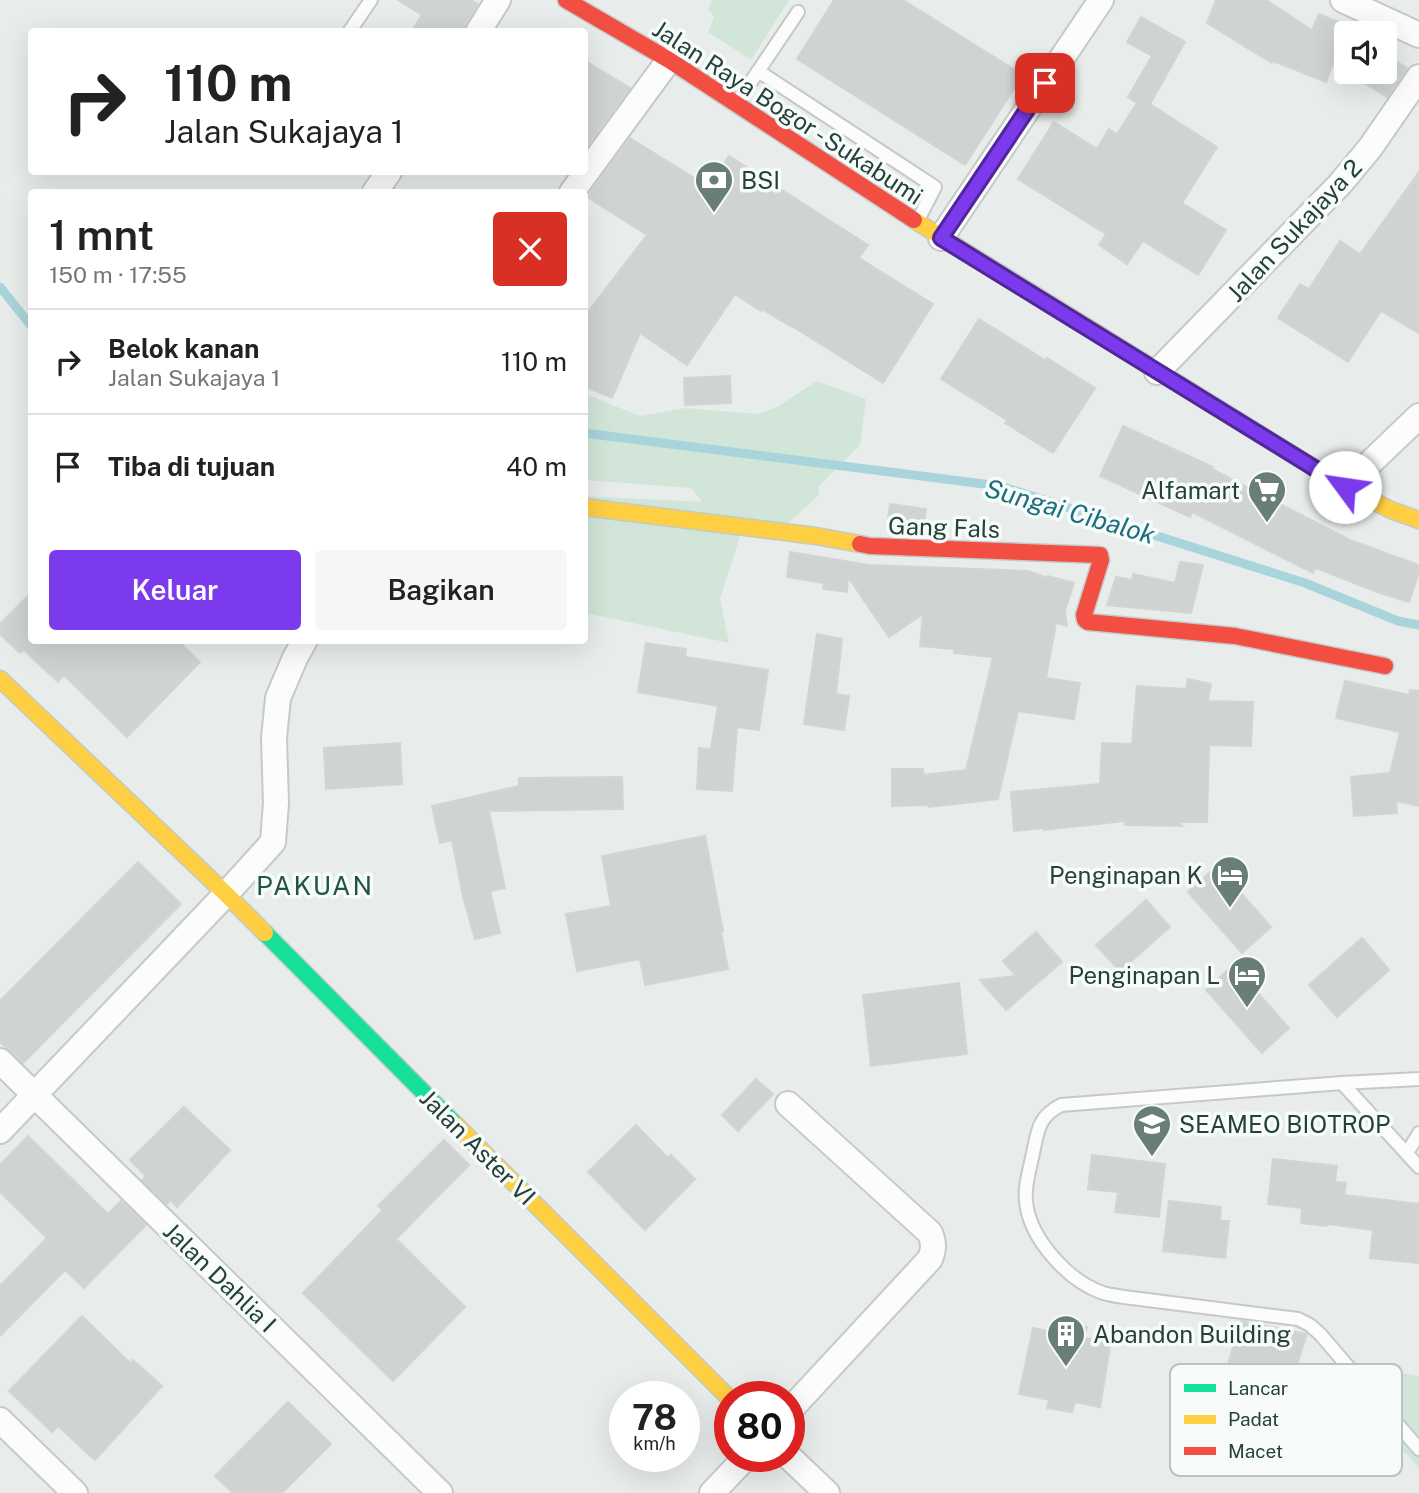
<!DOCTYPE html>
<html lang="id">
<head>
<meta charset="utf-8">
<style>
  :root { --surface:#fff; --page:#f6f6f6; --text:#222; --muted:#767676; --line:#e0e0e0; --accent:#7c3aed }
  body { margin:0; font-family:"Public Sans",sans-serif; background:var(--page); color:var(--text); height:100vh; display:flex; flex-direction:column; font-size:26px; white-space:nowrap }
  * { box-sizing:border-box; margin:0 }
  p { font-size:23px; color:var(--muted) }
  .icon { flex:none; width:38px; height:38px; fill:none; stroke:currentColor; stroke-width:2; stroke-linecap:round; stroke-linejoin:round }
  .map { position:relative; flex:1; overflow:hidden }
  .drawer { position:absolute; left:28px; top:189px; width:560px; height:455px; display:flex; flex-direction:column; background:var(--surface); border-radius:7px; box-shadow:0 7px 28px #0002 }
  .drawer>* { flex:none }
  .guide { position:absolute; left:28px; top:28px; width:560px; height:147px; border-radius:7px; box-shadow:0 7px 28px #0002; background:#fff; color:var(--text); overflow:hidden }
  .fabs { position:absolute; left:1334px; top:21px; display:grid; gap:14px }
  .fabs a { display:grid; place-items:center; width:63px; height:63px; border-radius:7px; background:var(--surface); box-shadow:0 7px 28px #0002; font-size:35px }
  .speed { position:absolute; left:609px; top:1381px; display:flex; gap:14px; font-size:35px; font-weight:700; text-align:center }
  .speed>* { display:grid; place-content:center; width:91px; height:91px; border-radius:50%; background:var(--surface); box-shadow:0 7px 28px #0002; line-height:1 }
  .speed small { font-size:18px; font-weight:400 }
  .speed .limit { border:10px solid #d22; background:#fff; color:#111 }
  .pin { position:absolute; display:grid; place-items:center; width:60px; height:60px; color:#fff; margin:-30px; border-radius:14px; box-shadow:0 4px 10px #0006 }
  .me { position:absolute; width:77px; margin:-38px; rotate:301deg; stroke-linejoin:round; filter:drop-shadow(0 0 5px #0008) }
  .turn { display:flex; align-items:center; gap:24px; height:147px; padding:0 21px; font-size:32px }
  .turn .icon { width:91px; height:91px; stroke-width:2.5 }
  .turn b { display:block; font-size:49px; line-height:60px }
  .round { display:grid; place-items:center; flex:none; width:74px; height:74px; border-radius:7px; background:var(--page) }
  .headline { display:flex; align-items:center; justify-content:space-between; height:119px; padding:0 21px }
  h1 { font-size:42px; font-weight:600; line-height:52px }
  .cta { display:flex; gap:14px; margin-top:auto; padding:14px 21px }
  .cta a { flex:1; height:80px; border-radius:7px; background:var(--accent); color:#fff; font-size:28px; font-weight:600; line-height:80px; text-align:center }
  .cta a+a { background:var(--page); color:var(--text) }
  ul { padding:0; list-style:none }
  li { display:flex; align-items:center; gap:21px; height:105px; padding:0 21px; border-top:2px solid var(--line) }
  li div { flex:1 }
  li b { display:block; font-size:26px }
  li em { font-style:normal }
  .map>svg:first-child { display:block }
  .green { fill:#d1e6d8 }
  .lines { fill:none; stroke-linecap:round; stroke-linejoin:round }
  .stream { stroke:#a9d4db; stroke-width:9 }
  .building { fill:#cfd4d2; stroke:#d1d6d4; stroke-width:2 }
  .lane-casing { stroke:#c5cac8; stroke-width:16 }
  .street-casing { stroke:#c5cac8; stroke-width:28 }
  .fast-casing { stroke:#c3cbc8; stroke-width:19 }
  .slow-casing { stroke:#c3cbc8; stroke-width:19 }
  .jam-casing { stroke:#c3cbc8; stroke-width:19 }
  .lane { stroke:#fcfcfc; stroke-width:12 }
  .street { stroke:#fcfcfc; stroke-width:24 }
  .fast { stroke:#16e098; stroke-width:16 }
  .slow { stroke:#ffcf43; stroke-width:16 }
  .jam { stroke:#f24e42; stroke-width:16 }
  .route-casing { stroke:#51269a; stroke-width:18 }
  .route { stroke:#7c3aed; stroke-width:12 }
  .labels { text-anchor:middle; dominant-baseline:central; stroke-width:7; stroke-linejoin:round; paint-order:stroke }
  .street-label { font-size:24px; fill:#24423a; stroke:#f7fbf9 }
  .poi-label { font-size:24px; fill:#24423a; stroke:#f7fbf9; text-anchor:start }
  .water-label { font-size:26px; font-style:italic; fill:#1c6f80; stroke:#f7fbf9 }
  .neighbourhood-label { font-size:26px; letter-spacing:2px; fill:#1f5548; stroke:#f7fbf9 }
  .key { fill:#f7fbf9; stroke:#b8c4c0; stroke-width:2 }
  .key-label { font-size:19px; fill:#24423a }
</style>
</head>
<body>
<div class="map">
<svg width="1419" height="1493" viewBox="0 0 1419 1493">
  <rect width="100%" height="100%" fill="#e8edeb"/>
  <g class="green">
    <polygon points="712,0 789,0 751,60 708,32 714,17 708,9"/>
    <polygon points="817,381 866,399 860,445 818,487 819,495 776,534 743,527 720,599 729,643 585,613 584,496 702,502 691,488 585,480 585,394 640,416 686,408 757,414 777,407"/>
    <polygon points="1338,1362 1419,1376 1419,1469 1407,1454 1361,1434 1311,1422 1297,1389"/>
  </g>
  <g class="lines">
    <g class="stream">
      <polyline points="0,287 32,327"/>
      <polyline points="584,433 1000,486 1305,583 1398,621 1419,625"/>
    </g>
  </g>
  <g class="building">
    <polygon points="398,0 471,0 478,4 465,24 463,32 411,32 422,15"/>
    <polygon points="834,0 903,0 1023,75 965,165 797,59"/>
    <polygon points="1216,0 1266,0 1312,30 1319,14 1349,26 1347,31 1351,33 1346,33 1346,72 1333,64 1326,82 1273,61 1272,63 1207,23"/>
    <polygon points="1141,17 1185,42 1150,104 1217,147 1182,203 1226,230 1198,275 1143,241 1127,264 1099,245 1106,234 1018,179 1054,122 1097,149 1109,129 1117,134 1137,103 1128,97 1152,56 1127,42"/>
    <polygon points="1384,54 1407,68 1387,97 1346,72 1384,72"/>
    <polygon points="584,60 630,88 584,150"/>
    <polygon points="630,138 709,187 729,156 868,245 859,258 933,304 883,383 790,325 790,326 762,309 761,311 735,294 687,365 640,333 612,398 584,386 584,317 647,235 587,197"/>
    <polygon points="1419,172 1419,333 1381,311 1348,362 1278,318 1300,284 1309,289 1340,241 1360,254"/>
    <polygon points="979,319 1045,360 1047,358 1095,388 1053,453 1005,423 1007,420 941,379"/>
    <polygon points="730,376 731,403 685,405 684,378"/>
    <polygon points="1123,426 1213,467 1212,469 1350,540 1419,565 1419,572 1409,602 1377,592 1316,568 1313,573 1192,512 1190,517 1100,476"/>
    <polygon points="890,504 926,509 923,529 887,527"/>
    <polygon points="790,552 869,565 1028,571 1048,578 1048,576 1074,583 1065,610 1067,626 1056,623 1046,678 1080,683 1074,719 1018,711 998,799 929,807 929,805 892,806 892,769 923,769 923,775 966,770 993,657 954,653 954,649 920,646 923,614 889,637 848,577 847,592 823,589 824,583 787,577"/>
    <polygon points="1180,562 1203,565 1191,613 1107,605 1116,577 1132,580 1133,574 1175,583"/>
    <polygon points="32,592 32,640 177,640 200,662 127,737 64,675 58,682 24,650 20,653 0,634 0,624"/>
    <polygon points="817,634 842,639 836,694 849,696 844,730 804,724"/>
    <polygon points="646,643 686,649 685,657 768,670 759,730 737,727 732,791 697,789 699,748 711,749 718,706 638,692"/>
    <polygon points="1188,679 1211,684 1208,701 1253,702 1251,746 1209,745 1207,822 1178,822 1182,826 1125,825 1125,821 1044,830 1044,828 1014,831 1011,792 1100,784 1102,743 1132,744 1137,686 1186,689"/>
    <polygon points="1345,681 1409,695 1410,690 1419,691 1419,806 1396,801 1397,813 1354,816 1351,777 1390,773 1400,732 1336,718"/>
    <polygon points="400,743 402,784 326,789 324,748"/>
    <polygon points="622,777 623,809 489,811 505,888 490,891 500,933 475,939 463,897 452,840 440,843 432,806 519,786 519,778"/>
    <polygon points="705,836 723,931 721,932 728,969 645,985 640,959 577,971 566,914 611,906 602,856"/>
    <polygon points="138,862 181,904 23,1063 0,1042 0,1001"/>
    <polygon points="1217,866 1271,927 1242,953 1188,892"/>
    <polygon points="1146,900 1170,927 1120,971 1096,945"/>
    <polygon points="1036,932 1062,962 1006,1010 980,980 1016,976 1003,961"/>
    <polygon points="1362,938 1389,970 1337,1017 1309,985"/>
    <polygon points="1233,965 1289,1028 1262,1053 1206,990"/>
    <polygon points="959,983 967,1054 871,1066 863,995"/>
    <polygon points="756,1079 773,1094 738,1131 722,1115"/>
    <polygon points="184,1107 230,1150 177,1207 171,1200 167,1204 142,1180 146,1176 130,1160"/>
    <polygon points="636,1125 668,1158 671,1155 695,1179 645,1230 588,1172"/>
    <polygon points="28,1136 108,1214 121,1201 146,1225 84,1288 65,1270 0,1336 0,1286 47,1238 0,1192 0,1165"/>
    <polygon points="444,1140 469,1165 396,1239 465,1307 393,1381 303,1293 383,1210 378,1206"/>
    <polygon points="1092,1155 1165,1164 1159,1217 1115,1212 1118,1192 1088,1189"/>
    <polygon points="1273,1159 1337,1166 1335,1182 1346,1183 1344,1195 1419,1204 1419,1263 1370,1258 1373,1230 1328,1224 1327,1226 1301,1223 1302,1208 1268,1204"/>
    <polygon points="1169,1201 1221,1207 1220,1221 1229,1221 1225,1258 1163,1251"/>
    <polygon points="82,1316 130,1363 133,1360 162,1386 95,1460 58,1426 52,1432 9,1391"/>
    <polygon points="1241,1321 1307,1334 1292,1379 1227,1367"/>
    <polygon points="1061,1323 1087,1327 1084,1338 1111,1341 1100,1407 1075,1402 1072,1412 1047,1408 1049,1400 1019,1394 1033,1328 1058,1333"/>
    <polygon points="288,1402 331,1444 282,1493 233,1493 215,1476"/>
  </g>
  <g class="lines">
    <defs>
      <g id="lane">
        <polyline points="349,32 371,0"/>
        <polyline points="758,71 935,187 919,218"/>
        <polyline points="738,101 798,12"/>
        <polyline points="1342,1083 1419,1079"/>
        <polyline points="1407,1153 1419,1133"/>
        <path d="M1419 1167 1342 1083 1061 1105C1038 1117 1038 1130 1033 1153 1030 1169 1024 1186 1026 1201 1029 1238 1068 1281 1103 1293 1110 1295 1117 1296 1124 1297L1298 1319 1310 1325 1320 1334 1419 1449"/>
      </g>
      <g id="street">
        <polyline points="1343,0 1419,35"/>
        <polyline points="478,32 498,0"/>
        <polyline points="375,192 389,172"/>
        <polyline points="572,192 669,60"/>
        <polyline points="941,238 1101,0"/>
        <polyline points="1157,372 1340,184 1370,148 1419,77"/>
        <polyline points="1345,487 1419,416"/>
        <polyline points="0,1061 440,1493"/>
        <path d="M788 1104 930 1233C934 1243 934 1249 930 1259L789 1411"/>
        <polyline points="0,1131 226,894 273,842 276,803 274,738 278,698 295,658 305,640"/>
        <polyline points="0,1420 75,1493"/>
        <polyline points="788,1456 827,1493"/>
        <polyline points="712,1493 747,1456"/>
      </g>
      <polyline id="fast" points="265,933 456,1125"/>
      <g id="slow">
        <polyline points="914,220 1345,487 1391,510 1419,520"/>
        <polyline points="584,507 816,536 860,544"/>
        <polyline points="0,679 226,894 265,933"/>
        <polyline points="456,1125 730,1399"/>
      </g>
      <g id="jam">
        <polyline points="566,0 669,60 914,220"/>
        <polyline points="860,544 870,546 1100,555 1101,560 1084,615 1085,620 1088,622 1235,636 1385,666"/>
      </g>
    </defs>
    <use href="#lane" class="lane-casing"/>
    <use href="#street" class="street-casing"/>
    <use href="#fast" class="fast-casing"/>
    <use href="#slow" class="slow-casing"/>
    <use href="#jam" class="jam-casing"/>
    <use href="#lane" class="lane"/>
    <use href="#street" class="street"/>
    <use href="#fast" class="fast"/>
    <use href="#slow" class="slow"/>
    <use href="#jam" class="jam"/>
  </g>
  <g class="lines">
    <defs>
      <polyline id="route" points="1045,83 941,238 1345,487"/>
    </defs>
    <use href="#route" class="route-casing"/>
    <use href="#route" class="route"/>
  </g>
  <defs>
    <symbol id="bank-pin" viewBox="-11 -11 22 30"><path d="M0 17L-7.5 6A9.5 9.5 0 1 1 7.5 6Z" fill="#697e78" stroke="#f7fbf9"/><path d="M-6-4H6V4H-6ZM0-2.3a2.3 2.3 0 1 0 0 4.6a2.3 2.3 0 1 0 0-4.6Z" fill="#fff"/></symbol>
    <symbol id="supermarket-pin" viewBox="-11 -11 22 30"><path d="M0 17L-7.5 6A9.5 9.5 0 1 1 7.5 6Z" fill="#697e78" stroke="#f7fbf9"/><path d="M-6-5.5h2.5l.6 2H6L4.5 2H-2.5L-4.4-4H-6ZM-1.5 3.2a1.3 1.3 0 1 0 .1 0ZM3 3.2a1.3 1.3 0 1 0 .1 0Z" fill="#fff"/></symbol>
    <symbol id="hotel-pin" viewBox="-11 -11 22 30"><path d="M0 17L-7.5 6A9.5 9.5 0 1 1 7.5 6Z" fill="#697e78" stroke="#f7fbf9"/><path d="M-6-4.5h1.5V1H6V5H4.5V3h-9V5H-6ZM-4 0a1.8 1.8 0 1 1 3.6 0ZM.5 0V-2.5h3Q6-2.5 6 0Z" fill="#fff"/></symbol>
    <symbol id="school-pin" viewBox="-11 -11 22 30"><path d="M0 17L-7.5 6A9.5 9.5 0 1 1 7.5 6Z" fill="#697e78" stroke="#f7fbf9"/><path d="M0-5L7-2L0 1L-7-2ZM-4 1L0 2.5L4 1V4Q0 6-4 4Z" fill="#fff"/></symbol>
    <symbol id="building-pin" viewBox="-11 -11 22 30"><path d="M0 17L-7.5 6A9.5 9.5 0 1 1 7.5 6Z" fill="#697e78" stroke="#f7fbf9"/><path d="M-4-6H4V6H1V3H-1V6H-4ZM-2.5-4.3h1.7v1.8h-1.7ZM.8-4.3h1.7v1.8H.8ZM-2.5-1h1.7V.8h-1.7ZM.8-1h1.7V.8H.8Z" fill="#fff"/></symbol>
  </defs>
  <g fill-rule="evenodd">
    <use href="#bank-pin" x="692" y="158" width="44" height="60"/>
    <use href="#supermarket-pin" x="1245" y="468" width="44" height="60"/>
    <use href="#hotel-pin" x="1208" y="853" width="44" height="60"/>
    <use href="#hotel-pin" x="1225" y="953" width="44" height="60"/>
    <use href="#school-pin" x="1130" y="1102" width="44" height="60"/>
    <use href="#building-pin" x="1044" y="1312" width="44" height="60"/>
  </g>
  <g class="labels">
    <g class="street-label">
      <text transform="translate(788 112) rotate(33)">Jalan Raya Bogor - Sukabumi</text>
      <text transform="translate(1294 230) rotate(-47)">Jalan Sukajaya 2</text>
      <text transform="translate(944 527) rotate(2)">Gang Fals</text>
      <text transform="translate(478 1147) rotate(45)">Jalan Aster VI</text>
      <text transform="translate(220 1277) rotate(44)">Jalan Dahlia I</text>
    </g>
    <g class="poi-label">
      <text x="741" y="180">BSI</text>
      <text x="1240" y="490" text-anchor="end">Alfamart</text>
      <text x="1203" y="875" text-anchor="end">Penginapan K</text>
      <text x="1220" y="975" text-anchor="end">Penginapan L</text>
      <text x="1179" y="1124">SEAMEO BIOTROP</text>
      <text x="1093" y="1334">Abandon Building</text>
    </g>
    <g class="water-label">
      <text transform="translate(1070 511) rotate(16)">Sungai Cibalok</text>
    </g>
    <g class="neighbourhood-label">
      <text x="315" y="885">PAKUAN</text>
    </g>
  </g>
  <rect x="1170" y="1364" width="232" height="112" rx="10" class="key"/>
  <rect x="1184" y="1384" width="32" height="8" fill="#16e098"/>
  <rect x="1184" y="1415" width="32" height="9" fill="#ffcf43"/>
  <rect x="1184" y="1447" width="32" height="8" fill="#f24e42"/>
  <g class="key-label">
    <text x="1228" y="1395">Lancar</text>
    <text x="1228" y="1426">Padat</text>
    <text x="1228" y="1458">Macet</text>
  </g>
</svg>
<div class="fabs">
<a><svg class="icon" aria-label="sound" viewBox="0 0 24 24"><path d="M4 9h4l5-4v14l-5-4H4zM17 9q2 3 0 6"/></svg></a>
</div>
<div class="speed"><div>78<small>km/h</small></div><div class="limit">80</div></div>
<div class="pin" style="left:1045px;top:83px;background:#d93025"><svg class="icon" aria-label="arrive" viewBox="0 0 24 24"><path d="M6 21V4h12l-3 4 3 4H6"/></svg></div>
<svg class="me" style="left:1345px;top:487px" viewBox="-20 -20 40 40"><circle r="19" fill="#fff"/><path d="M0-13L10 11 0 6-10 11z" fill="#7c3aed"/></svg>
<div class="guide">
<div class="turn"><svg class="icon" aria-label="right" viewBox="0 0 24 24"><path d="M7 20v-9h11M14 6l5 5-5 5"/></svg><div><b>110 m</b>Jalan Sukajaya 1</div></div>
</div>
<section class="drawer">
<div class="headline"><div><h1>1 mnt</h1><p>150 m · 17:55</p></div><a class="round" style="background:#d93025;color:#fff"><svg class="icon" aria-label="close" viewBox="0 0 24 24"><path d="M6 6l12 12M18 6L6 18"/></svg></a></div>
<ul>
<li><svg class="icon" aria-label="right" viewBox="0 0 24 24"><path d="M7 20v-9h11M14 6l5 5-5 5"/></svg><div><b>Belok kanan</b><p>Jalan Sukajaya 1</p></div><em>110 m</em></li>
<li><svg class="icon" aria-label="arrive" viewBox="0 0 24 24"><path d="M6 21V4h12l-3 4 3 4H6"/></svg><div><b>Tiba di tujuan</b></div><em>40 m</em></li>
</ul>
<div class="cta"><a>Keluar</a><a>Bagikan</a></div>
</section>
</div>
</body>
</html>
